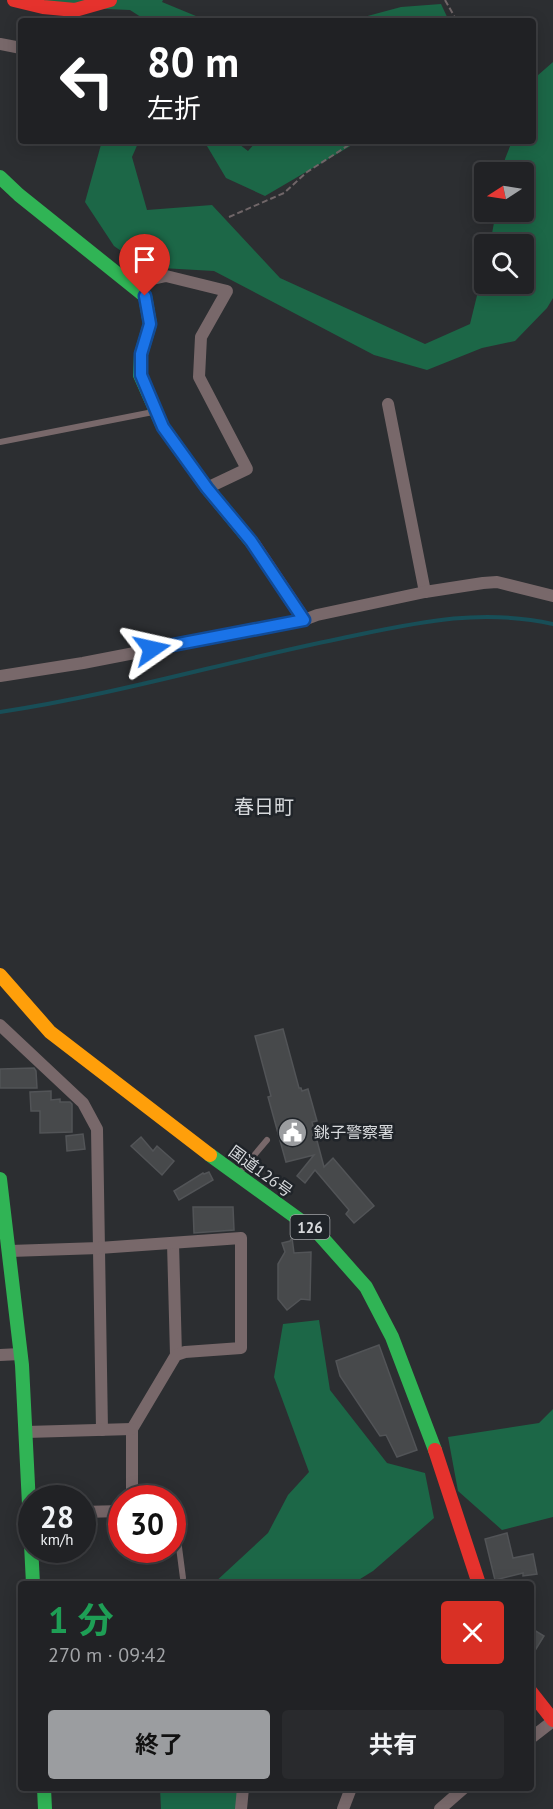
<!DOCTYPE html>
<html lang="ja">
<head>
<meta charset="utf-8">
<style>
  :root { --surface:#212225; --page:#292a2d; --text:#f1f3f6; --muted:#a2a4a7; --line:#3e3f42; --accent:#9b9da0 }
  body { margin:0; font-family:"PT Sans","Noto Sans JP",sans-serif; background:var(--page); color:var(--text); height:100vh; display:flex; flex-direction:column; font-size:22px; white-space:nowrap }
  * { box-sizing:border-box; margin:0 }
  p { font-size:20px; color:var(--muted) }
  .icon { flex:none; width:33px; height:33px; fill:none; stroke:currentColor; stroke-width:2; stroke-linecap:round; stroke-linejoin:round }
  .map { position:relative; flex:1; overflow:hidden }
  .sheet { position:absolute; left:18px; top:1581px; width:516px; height:210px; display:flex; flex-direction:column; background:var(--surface); border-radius:6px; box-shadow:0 3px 15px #0003,0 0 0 2px var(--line) }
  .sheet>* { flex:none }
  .guide { position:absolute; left:18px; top:18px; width:518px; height:126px; border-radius:6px; box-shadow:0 3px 15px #0003,0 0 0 2px var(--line); background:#202124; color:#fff; overflow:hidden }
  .needle { width:39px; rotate:258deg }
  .buttons { position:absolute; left:474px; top:162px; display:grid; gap:12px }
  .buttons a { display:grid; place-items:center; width:60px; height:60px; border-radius:6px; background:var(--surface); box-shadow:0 3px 15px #0003,0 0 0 2px var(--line); font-size:30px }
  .speed { position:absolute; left:18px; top:1485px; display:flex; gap:12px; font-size:30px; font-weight:700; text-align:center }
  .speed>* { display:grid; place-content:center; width:78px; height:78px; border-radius:50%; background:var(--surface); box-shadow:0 3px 15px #0003,0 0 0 2px var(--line); line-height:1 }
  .speed small { font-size:15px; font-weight:400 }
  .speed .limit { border:9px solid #d22; background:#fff; color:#111 }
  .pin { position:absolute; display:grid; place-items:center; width:51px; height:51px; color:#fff; margin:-62px -26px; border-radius:50% 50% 50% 0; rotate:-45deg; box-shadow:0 0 6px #0007 }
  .pin .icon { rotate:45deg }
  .me { position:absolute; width:66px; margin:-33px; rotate:79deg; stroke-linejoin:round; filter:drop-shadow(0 0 4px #0008) }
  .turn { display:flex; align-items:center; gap:21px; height:126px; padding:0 30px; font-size:27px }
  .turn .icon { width:78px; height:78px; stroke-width:2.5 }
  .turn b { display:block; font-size:42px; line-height:51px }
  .round { display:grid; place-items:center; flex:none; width:63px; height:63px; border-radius:6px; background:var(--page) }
  .overview { display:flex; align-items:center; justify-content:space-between; height:102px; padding:0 30px }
  h1 { font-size:36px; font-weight:700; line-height:45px; color:#1e9e55 }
  .button { display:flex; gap:12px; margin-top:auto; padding:12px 30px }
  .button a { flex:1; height:69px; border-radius:6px; background:var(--accent); color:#111; font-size:24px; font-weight:700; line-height:69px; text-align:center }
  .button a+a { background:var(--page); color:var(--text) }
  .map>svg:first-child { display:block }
  .forest { fill:#1c6747 }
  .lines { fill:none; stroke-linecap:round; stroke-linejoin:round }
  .stream { stroke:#184e57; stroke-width:4 }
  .building { fill:#47494b; stroke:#525457; stroke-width:1.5 }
  .path { stroke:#706668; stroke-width:2; stroke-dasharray:6 3; stroke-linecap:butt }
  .lane { stroke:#78686a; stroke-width:6 }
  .street { stroke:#78686a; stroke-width:12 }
  .fast { stroke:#30b455; stroke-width:14 }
  .slow { stroke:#ff9f0a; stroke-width:14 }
  .jam { stroke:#e5322d; stroke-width:14 }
  .route-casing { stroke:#114b97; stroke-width:15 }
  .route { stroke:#1a73e8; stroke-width:10 }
  .labels { text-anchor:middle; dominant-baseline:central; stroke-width:5; stroke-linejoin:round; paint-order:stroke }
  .shield { fill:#202429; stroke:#a0a3a6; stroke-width:1.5 }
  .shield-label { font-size:15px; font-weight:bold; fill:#d7d9dc }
  .poi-label { font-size:16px; fill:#d7d9dc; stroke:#202429; text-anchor:start }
  .street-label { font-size:16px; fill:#d7d9dc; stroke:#202429 }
  .quarter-label { font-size:20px; fill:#d7d9dc; stroke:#202429 }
</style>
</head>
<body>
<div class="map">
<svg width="553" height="1809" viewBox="0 0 553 1809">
  <rect width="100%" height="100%" fill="#2c2e31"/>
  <g class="forest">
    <polygon points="36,0 163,0 162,2 208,21 147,21 130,10 60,7"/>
    <polygon points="441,4 449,21 349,21 401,7"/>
    <polygon points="553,62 553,298 547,308 515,341 482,348 427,370 374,355 214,271 144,267 114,246 85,202 102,141 139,141 132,157 147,210 212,205 280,278 425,344 470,324 484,267 484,284 524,284 524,244 490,244 496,212 524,212 524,172 503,172 505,159 512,141 532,141 533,87 537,76"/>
    <polygon points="204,141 235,141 248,151 257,141 359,141 265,196 226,178"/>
    <polygon points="319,1320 330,1390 387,1463 425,1473 434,1518 373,1571 352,1584 213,1584 268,1533 288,1495 309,1472 274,1377 283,1324"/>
    <polygon points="553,1409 553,1517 502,1530 458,1491 448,1437 539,1423"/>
    <polygon points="160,1788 238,1788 238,1809 161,1809"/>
  </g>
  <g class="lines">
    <path class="stream" d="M0 712C114 695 225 662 338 639 411 624 477 607 553 624"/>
  </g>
  <g class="building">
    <polygon points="283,1029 299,1088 301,1088 302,1091 308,1089 317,1121 312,1122 324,1167 333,1158 374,1206 354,1223 346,1214 349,1210 315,1170 305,1183 297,1176 314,1155 286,1162 268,1097 271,1096 255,1036"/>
    <polygon points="34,1068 36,1071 37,1088 0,1088 0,1069"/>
    <polygon points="51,1091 51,1100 60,1099 60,1102 70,1102 72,1104 72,1132 40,1133 40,1111 31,1111 30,1092"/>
    <polygon points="83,1134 85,1149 67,1151 66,1136"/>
    <polygon points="141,1137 153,1151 157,1146 174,1161 162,1175 131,1146"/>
    <polygon points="209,1172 213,1180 179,1200 174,1191 203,1173 204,1174"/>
    <polygon points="193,1207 233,1207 234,1230 194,1233"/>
    <polygon points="292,1238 294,1253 311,1252 310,1300 301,1299 287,1310 278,1299 278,1264 285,1252 282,1243 290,1241"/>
    <polygon points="379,1345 417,1450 397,1457 386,1435 380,1436 340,1376 336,1361"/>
    <polygon points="507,1533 513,1558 533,1554 537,1574 523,1576 523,1573 495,1580 485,1539"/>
    <polygon points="534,1630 544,1636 531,1657 531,1635"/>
  </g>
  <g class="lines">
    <g class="path">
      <polyline points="445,0 457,21"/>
      <polyline points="229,217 284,193 307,172 355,141"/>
    </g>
    <g class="lane">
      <polyline points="0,442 153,412"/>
      <polyline points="240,1172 267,1140"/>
      <polyline points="172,1517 176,1524 183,1578"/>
    </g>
    <g class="street">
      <polyline points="0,44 21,48"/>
      <polyline points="130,284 166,276 227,291 201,337 199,377 247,469 207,488"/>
      <polyline points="388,404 425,592"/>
      <polyline points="0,676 83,663 304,620 317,615 425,592 483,583 497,582 553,596"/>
      <polyline points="0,1025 83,1103 97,1129 102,1430"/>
      <polyline points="173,1243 176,1355"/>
      <polyline points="10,1251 99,1248 241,1238 241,1348 185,1352 176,1355 132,1429 132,1498"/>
      <polyline points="0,1355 20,1354"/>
      <polyline points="26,1432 132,1429"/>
      <polyline points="82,1512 122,1511"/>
      <polyline points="531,1738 553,1721"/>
      <polyline points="241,1809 243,1788"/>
      <polyline points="343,1809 351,1788"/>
      <polyline points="440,1809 464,1788"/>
    </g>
    <g class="fast">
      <polyline points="0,177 19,195 145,296 150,324 141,354 140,375 163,427 207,488 254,545"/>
      <polyline points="210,1155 319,1234 366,1287 392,1337 435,1450"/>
      <polyline points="0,1179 22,1365 33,1584"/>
      <polyline points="44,1788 45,1809"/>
    </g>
    <polyline class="slow" points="0,975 50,1032 210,1155"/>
    <g class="jam">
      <polyline points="14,0 43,7 75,10 110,0"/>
      <polyline points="254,545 304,620"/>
      <polyline points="435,1450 479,1584"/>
      <polyline points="531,1692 553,1720"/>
    </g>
  </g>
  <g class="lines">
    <defs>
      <polyline id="route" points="145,296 150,324 141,354 141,375 163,427 207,488 251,541 304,620 152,649"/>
    </defs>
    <use href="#route" class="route-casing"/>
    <use href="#route" class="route"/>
  </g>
  <defs>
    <symbol id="civic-disc" viewBox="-11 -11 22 22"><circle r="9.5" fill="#9b9da0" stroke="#202429"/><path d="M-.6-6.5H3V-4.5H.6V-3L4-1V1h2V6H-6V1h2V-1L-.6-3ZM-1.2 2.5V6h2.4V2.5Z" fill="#fff"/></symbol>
  </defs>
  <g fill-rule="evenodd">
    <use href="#civic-disc" x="276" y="1116" width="33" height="33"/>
  </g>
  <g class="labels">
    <rect class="shield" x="290.5" y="1215" width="39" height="24" rx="4.5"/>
    <g class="shield-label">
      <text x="310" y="1227">126</text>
    </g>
    <g class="poi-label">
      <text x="314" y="1132">銚子警察署</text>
    </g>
    <g class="street-label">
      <text transform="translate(261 1171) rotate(36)">国道126号</text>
    </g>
    <g class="quarter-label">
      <text x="264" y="807">春日町</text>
    </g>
  </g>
</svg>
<div class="buttons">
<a><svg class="needle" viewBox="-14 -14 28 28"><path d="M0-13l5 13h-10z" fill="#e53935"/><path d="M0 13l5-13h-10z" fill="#a2a4a7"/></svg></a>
<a><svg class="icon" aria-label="search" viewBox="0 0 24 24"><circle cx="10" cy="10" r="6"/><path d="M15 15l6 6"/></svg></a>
</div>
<div class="speed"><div>28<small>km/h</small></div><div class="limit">30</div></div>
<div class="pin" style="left:145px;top:296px;background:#d93025"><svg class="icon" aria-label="arrive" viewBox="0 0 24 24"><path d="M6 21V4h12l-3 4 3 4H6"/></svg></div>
<svg class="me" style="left:152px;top:649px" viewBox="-20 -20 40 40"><path d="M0-17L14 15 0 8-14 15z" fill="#1a73e8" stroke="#fff" stroke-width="4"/></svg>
<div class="guide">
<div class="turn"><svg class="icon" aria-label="left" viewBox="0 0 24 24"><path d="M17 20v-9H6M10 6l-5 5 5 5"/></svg><div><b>80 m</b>左折</div></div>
</div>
<section class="sheet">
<div class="overview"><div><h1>1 分</h1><p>270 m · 09:42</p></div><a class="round" style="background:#d93025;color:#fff"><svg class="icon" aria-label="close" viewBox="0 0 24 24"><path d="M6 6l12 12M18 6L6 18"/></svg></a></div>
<div class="button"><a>終了</a><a>共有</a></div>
</section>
</div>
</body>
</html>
